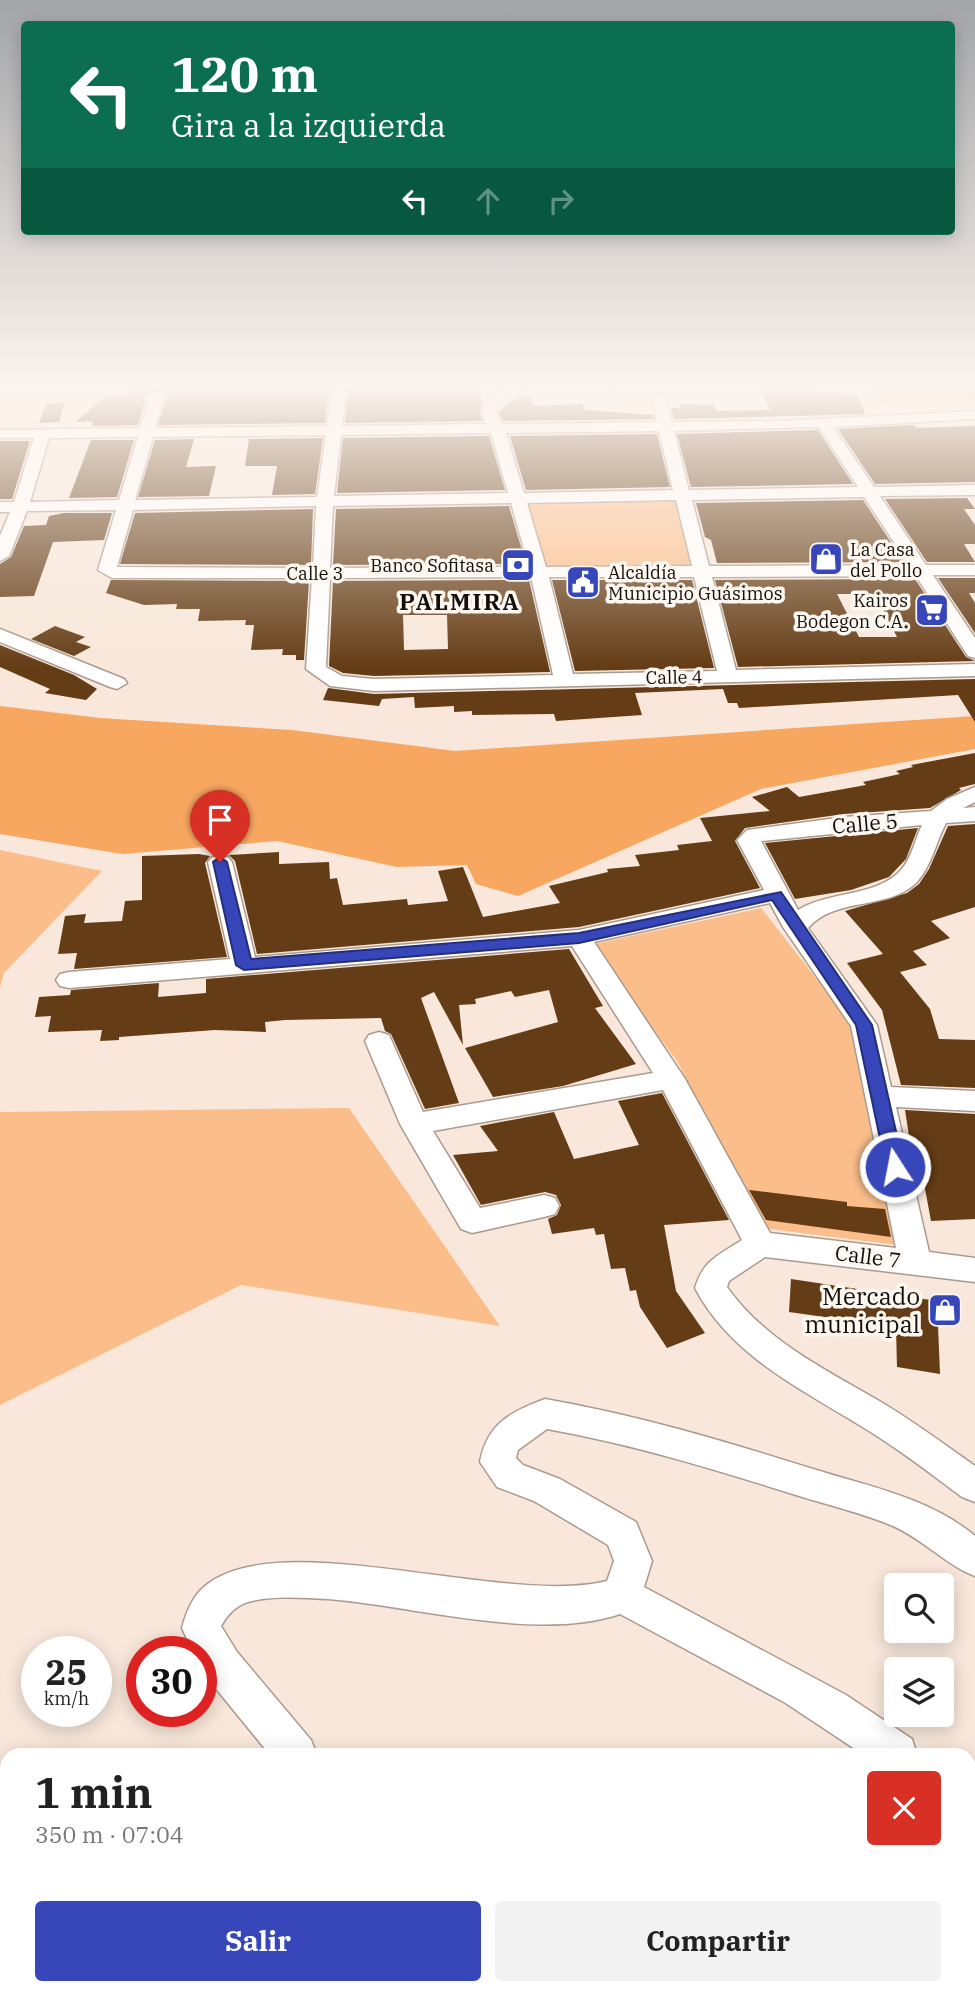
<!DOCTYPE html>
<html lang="es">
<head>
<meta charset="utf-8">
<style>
	body { margin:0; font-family:"IBM Plex Serif",serif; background:#f2f2f2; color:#222; height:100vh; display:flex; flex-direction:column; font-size:26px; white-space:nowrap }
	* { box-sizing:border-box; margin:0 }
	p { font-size:23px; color:#767676 }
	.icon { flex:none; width:38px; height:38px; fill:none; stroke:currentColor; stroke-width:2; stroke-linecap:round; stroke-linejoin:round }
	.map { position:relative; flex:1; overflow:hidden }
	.sheet { position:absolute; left:0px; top:1748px; width:976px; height:247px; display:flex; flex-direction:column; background:#fff; border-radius:21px 21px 0 0; box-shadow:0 4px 18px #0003 }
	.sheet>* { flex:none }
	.hud { position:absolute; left:21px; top:21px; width:934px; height:214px; border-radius:7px; box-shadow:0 4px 18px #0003; background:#0b6e4f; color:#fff; overflow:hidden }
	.tools { position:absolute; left:884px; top:1573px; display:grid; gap:14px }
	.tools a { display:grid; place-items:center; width:70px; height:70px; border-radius:7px; background:#fff; box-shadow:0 4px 18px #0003; font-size:35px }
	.speed { position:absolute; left:21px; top:1636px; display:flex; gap:14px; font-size:35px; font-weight:700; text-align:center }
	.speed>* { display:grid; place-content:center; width:91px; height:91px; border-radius:50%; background:#fff; box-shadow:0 4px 18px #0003; line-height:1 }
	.speed small { font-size:18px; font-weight:400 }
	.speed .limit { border:10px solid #d22; background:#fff; color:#111 }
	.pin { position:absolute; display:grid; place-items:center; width:60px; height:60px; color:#fff; margin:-72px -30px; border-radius:50% 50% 50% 0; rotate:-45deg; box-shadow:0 0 7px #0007 }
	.pin .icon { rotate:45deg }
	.me { position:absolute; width:77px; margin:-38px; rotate:349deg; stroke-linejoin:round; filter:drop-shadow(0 0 5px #0008) }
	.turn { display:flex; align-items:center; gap:24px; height:147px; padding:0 35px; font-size:32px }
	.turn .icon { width:91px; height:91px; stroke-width:2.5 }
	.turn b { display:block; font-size:49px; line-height:60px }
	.lanes { display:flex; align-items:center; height:66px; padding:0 35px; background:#0003; justify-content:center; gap:35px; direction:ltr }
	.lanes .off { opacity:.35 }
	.round { display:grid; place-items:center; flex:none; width:74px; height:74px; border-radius:7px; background:#f2f2f2 }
	.head { display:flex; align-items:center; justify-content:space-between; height:119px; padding:0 35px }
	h1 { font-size:42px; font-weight:700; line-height:52px }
	.action { display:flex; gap:14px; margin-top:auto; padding:14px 35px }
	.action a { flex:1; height:80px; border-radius:7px; background:#3747ba; color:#fff; font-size:28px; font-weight:700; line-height:80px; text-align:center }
	.action a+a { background:#f2f2f2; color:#222 }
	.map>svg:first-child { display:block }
	.green { fill:#fbbe8b }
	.forest { fill:#f7a760 }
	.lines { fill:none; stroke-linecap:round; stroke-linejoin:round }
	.stream { stroke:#a06935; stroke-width:4.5 }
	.building { fill:#643c15; fill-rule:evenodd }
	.minor-casing { stroke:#aa9a8e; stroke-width:3 }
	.minor { fill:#fff; fill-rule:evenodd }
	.route { fill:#3747ba; stroke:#242e79; stroke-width:2 }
	.labels { text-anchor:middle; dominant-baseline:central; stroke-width:7; stroke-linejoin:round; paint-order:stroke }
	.far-poi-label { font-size:18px; fill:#140f0a; stroke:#fdf7f1; text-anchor:start }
	.far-street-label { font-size:18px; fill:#140f0a; stroke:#fdf7f1 }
	.street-label { font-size:21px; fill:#140f0a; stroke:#fdf7f1 }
	.far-district-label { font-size:23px; font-weight:bold; letter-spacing:2px; fill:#140f0a; stroke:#fdf7f1 }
	.near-poi-label { font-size:24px; fill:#140f0a; stroke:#fdf7f1; text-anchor:end }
</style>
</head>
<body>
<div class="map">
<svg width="975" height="1994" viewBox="0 0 975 1994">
	<rect width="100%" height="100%" fill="#f8e7da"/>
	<!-- green -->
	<path class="green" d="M874,389h101v13l-91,1z
		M682,495l21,74 -164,3 -22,-73z
		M0,850l102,21 -98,102 -4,15z
		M761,908l94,120 42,217 -135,-17 -85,-167 -87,-116z
		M349,1108l151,218 -259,-41 -241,120v-293z"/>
	<!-- forest -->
	<path class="forest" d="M0,706l100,12 192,12 163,21 520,-35v33l-214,40 -243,107 -42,-12 -9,-19 -70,2 -120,-26 -155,13 -122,-20z"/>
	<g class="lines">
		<!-- stream -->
		<path class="stream" d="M958,389l17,8"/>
	</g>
	<!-- building -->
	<path class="building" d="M152,389h177l-4,34 -167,2 9,-28 -9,-7 -11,5 -9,30 -41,1 -5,-1 1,-4 -17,1 30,-27 24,2v-7z
		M348,389h131l4,15 -4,9 4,8 -138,2z
		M758,389l99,5 8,20 -191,5 -3,-11h9l-1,-4 35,1 3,6 54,-1z
		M519,395h10l4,11 50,-2 2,6 68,5 1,4 -151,2 -5,-9z
		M64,403l-5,19 -20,1 7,-19z
		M914,425l2,3 59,-2v56l-100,2 -37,-55z
		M818,430l35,54 -162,3 -14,-53z
		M657,434l13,53 -144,3 -16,-54z
		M489,436l16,54 -168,3 6,-55z
		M323,438l-8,56 -43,1 5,-29h-32l4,-27z
		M194,439l-8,28 30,-1 -7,30 -71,1 17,-57z
		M91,440h43l-17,57 -48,1z
		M0,441h30l-18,58h-12z
		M967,498l8,11h-11l11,16v19h-11l11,18h-48l-42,-63z
		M863,500l41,62 -187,1 -6,-23 -6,-3 -9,-34z
		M509,506l17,58 -193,1 3,-56z
		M313,509l-2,56 -191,-1 15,-51z
		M64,513h48l-8,27 -51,2 -19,54 -34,1v-33l11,-7 13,-31 22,-1 3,-9z
		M938,578h37v15h-6l6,10v30z
		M915,579l51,78 9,4 -237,6 -23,-87zM837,594h38l22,43h-38z
		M111,580l198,1 -5,79h-8v-5h-14l1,-6 -32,1 3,-25h-9l1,-5 -48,1 2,-12h-24l1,-5 -33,1 -38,-12z
		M529,580l21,92 -176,4 -31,-3 -14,-7 4,-85zM403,615h44l1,34 -44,1z
		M552,580h140l22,88 -139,3z
		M55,626l30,11 -9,5 15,5 -17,9 -43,-17z
		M0,645l74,30 23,14 -11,11 -41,-7 5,-4 -50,-22z
		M975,679v43l-17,-27 -219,13 -2,-5h-9l-5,-14 -88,4 7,22 -86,6 -2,-7 -82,1v-4l-18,1v-6l-39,2 -1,-11 -32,2 -3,7 -56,-6 5,-12 46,6z
		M975,753v31l-16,4 2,2 -31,18 -86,6 -99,14 -10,13 25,47 -181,39 -322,27 -22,-93 -6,-6 50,-3v12l50,-2 1,17 7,-1 6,27 64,-6 1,6 40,-4 -10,-30 25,-4 20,50 77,-14 -11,-17 59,-14 -1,-3 33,-3 -5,-11 44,-5 -2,-5 35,-4 -12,-23 70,-7 -18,-14 35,-10 12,10 67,-12 -3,-3 37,-8 -4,-3 17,-4 -2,-2z
		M975,824v83l-44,14 19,17 -37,13 14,14 -27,7 30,37 9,30 36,1v48l-74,-3 -19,-75 -35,-47 36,-9 -38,-43 62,-18 12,-9 10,-15 19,-43z
		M918,828l-12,31 -17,18 -38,13 -56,9 -30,-56z
		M199,854l11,2 -5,7 22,94 -153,12 3,-16 -19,1 7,-38 21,-2 -2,9 38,-2 3,-20 17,-1v-44z
		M569,949l34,57 -8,2 41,56 -73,22 -70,11 -28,-49 93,-26 -9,-32 -34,7 -4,-6 -36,8 1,5 -17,1 4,40 -29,-53 -13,6 38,105 -34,6 -34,-75 -6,-3 -4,-13 -96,2 -20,2 1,10 -51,-2 -96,7v3l-19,1 2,-11 -54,2 3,-16 -16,1 4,-20 31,-2 1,-5 88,-7 -1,14 48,-4v-14z
		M662,1093l67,127 -65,5 12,66 29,42 -38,15 -27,-41 -4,-17 -6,1 -5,-23 -14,1 -7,-35 -8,1 -2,-7 -42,6 -4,-15 9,-4 4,-10 -5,-10 -11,-3 -64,13 -28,-50 45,-4 -18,-25 74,-14 20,47 65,-14 -21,-44z
		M905,1110l70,4v105l-44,2 -11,-59h-7z
		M749,1190l98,12v4l38,3 6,28 -125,-17z
		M791,1279l146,22 3,73 -43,-7 -1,-40 -107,-15z"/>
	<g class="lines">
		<!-- minor casing -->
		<g class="minor-casing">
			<path id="minor" d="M332,389h14l-4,37 145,-2 -6,-12c10,-18 22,-24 42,-23l-23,15 -5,8 7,12 155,-2 -6,-25 7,-4 7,4 7,25 105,-1 198,-10v8l-142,8 41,60 101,-2v10l-95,1 46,69h49v10h-42l42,63v20l-7,-2 -52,-80 -204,1 24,93 239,-6v12l-601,15 -44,-5 -24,-17 6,-91h-200l-14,-8 18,-60 -89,1 -18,45 -9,5v-25l10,-24h-10v-10h14l20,-64h-34v-8l140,-2 10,-32 7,-4 7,4 -9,32 172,-2zM819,427l39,60 -169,3 -15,-59zM659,431l14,59 -149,3 -18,-60zM491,433l17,60 -174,3 7,-61zM326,435l-9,62 -182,3 18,-63zM138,437l-19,63 -89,2 19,-64zM864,497l45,68 -200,1 -17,-66zM676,500l16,66 -146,1 -19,-64zM511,503l18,64 -199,1 3,-62zM316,506l-3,62 -196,-1 16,-57zM531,577l22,98 -179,4 -32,-3 -16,-9 4,-89zM549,577h145l23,94 -144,3z
				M609,389h24l-7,4z
				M0,629l124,50 3,4 -10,6 -7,-2 -110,-45z
				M975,787v15l-12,6 12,-1v14l-29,2c-10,19 -14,42 -29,59 -29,29 -81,14 -109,46l69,97 14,62 84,4v20l-79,-4 33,145 46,6v24l-210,-25 -36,24 -2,6c38,54 99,83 154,115 33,20 63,42 94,64v36l-13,-5c-27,-20 -54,-41 -82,-59 -67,-44 -146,-76 -185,-150 8,-28 24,-33 47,-48l-79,-150 -230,41 47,77 64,-13 11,3 4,8 -4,8 -11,3 -72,16 -11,-4 -61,-105 -35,-83 4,-6 10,-3 10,3 34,77 230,-39 -81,-127 -503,42 -9,-2 -4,-6 4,-6 9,-2 161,-13 -22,-97 4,-5h16l4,5 23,95 324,-27 185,-40 -27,-50 10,-10 97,-13 87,-6 16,-12zM922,825c-7,14 -10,33 -21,45 -24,27 -73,21 -103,40l-37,-69zM770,903l13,24 68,99 45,222 -126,-15 -85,-154 -91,-137z
				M545,1399c92,16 179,42 268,70 55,17 117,29 162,67v40c-29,-11 -52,-37 -82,-50 -31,-13 -65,-21 -97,-31 -83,-26 -164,-51 -249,-66l-29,21 -2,8 7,7 37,14 76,43 16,39 -8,26 202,108 66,44 5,16h-53l-80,-53 -164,-88c-83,28 -204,-8 -292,-15 -25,-1 -54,-4 -80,3 -11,3 -21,13 -27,24l16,26 74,88 6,15h-47l-61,-75 -8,-14v-14h-8l-11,-24c4,-15 10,-31 22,-41 73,-64 301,20 403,-6l7,-20 -6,-16 -74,-44 -37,-14 -17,-25c7,-38 30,-50 65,-63z
				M290,1988h53l-2,6h-53z"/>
		</g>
		<!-- minor -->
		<use href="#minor" class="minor"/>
	</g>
	<!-- sky -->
	<linearGradient id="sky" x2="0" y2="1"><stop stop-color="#a3a5a8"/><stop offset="0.58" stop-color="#fcf4ee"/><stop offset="1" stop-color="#fcf4ee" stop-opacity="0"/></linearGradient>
	<rect width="975" height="668" fill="url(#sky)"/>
	<!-- route -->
	<path class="route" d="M220,857l7,5 24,97 328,-26 202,-41 91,133 32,142 -9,7 -9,-7 -30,-142 -84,-125 -193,43 -335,27 -8,-5 -23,-103z"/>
	<!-- icons -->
	<defs>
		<g id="shop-square" transform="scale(1.75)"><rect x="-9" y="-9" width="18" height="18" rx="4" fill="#3747ba" stroke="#fdf7f1"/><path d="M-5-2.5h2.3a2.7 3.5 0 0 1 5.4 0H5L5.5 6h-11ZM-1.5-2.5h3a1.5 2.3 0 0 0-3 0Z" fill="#fff"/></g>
		<g id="bank-square" transform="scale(1.75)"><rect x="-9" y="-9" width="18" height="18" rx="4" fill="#3747ba" stroke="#fdf7f1"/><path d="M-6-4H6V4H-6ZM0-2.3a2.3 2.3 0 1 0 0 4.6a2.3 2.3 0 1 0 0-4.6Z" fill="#fff"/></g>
		<g id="civic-square" transform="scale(1.75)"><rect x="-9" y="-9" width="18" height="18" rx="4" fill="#3747ba" stroke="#fdf7f1"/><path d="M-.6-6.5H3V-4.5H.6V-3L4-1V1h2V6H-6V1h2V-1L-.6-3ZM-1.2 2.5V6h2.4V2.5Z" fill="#fff"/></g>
		<g id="supermarket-square" transform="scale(1.75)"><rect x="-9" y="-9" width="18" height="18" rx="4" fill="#3747ba" stroke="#fdf7f1"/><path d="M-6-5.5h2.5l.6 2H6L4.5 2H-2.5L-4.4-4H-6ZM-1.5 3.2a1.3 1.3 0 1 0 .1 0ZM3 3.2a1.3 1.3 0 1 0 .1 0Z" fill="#fff"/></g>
	</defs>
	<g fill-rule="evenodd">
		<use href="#shop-square" x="826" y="559"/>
		<use href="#bank-square" x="518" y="565"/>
		<use href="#civic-square" x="583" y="582"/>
		<use href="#supermarket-square" x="932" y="610"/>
		<use href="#shop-square" x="945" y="1310"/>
	</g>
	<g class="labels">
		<!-- far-poi labels -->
		<g class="far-poi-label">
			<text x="850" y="549">La Casa<tspan x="850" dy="21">del Pollo</tspan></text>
			<text x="494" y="565" text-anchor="end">Banco Sofitasa</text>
			<text x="608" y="572">Alcaldía<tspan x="608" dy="21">Municipio Guásimos</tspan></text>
			<text x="908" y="600" text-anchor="end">Kairos<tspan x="908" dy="21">Bodegon C.A.</tspan></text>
		</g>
		<!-- far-street labels -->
		<g class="far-street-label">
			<text x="315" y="573">Calle 3</text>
			<text transform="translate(674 677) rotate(-1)">Calle 4</text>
		</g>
		<!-- street labels -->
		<g class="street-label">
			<text transform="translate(865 823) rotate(-5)">Calle 5</text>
			<text transform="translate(868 1256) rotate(7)">Calle 7</text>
		</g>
		<!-- far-district labels -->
		<g class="far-district-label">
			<text x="460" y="601">PALMIRA</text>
		</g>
		<!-- near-poi labels -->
		<g class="near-poi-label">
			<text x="920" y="1296">Mercado<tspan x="920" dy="28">municipal</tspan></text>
		</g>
	</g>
</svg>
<div class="tools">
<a><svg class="icon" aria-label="search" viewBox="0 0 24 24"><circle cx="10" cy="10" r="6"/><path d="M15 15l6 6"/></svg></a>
<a><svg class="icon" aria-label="layers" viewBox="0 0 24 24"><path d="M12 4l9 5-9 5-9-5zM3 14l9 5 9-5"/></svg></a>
</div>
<div class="speed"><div>25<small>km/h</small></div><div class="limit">30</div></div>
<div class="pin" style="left:220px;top:862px;background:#d93025"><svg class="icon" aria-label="arrive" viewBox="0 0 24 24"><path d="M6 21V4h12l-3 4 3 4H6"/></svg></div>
<svg class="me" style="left:895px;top:1167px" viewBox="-20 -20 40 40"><circle r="17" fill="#3747ba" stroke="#fff" stroke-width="3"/><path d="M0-11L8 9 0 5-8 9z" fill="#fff"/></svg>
<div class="hud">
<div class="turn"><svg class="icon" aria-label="left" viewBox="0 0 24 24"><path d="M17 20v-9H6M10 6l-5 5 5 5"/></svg><div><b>120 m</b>Gira a la izquierda</div></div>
<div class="lanes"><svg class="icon" aria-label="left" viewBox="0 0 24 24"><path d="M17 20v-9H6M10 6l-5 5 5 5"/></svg><svg class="icon off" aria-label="ahead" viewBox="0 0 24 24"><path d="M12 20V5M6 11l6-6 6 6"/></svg><svg class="icon off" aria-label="right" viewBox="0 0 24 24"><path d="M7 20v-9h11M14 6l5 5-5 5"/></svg></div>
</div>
<section class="sheet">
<div class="head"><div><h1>1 min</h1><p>350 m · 07:04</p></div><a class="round" style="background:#d93025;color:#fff"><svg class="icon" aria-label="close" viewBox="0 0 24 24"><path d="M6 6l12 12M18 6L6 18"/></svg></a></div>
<div class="action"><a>Salir</a><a>Compartir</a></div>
</section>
</div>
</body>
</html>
